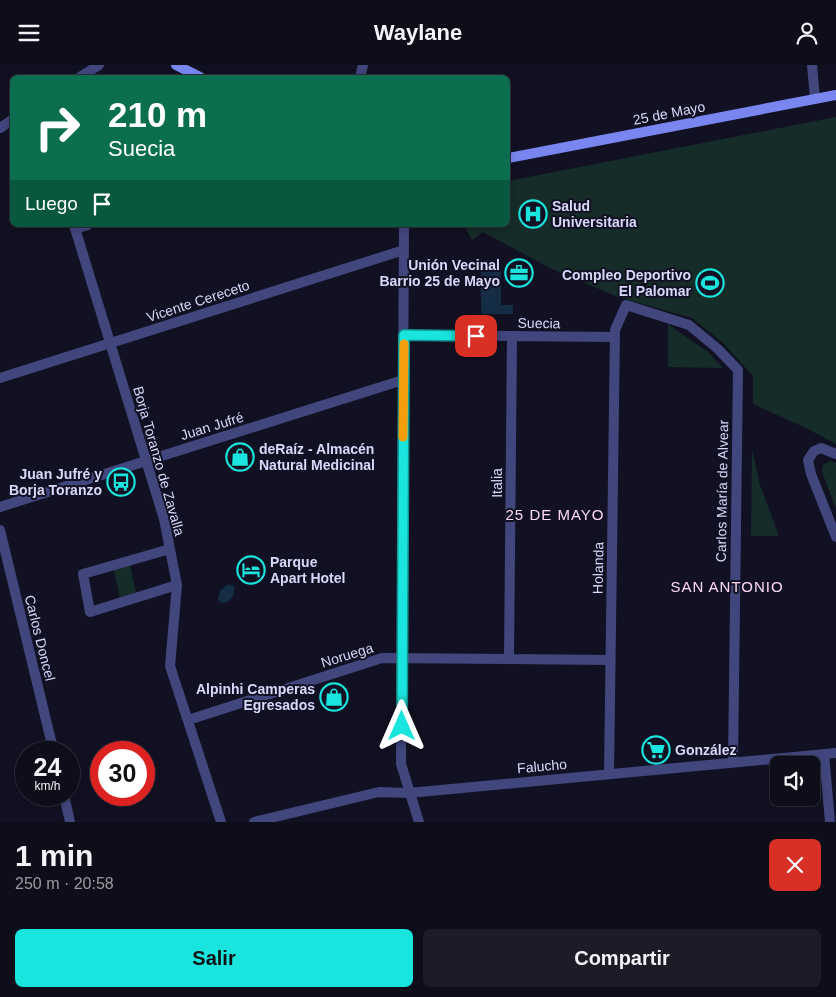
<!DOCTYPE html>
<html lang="es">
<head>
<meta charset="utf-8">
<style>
	body { margin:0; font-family:Arial,sans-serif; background:#1c1b27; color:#f1f3f6; height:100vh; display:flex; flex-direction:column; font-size:19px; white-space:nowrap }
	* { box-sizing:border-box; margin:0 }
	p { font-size:16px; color:#9b9ca2 }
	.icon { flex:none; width:28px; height:28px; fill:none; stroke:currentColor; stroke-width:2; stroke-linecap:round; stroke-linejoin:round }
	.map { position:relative; height:757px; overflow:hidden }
	.sheet { display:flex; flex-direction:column; background:#0e0d1a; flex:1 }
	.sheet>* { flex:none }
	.banner { position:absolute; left:10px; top:10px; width:500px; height:152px; border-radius:8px; box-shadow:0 2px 8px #0003,0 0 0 1px #2e2d39; background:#0b6e4f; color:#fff; overflow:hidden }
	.tools { position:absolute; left:770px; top:691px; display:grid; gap:10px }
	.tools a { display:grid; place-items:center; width:50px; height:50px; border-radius:8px; background:#0e0d1a; box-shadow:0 2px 8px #0003,0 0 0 1px #2e2d39; font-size:25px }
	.speed { position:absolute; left:15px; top:676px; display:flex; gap:10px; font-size:25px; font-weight:700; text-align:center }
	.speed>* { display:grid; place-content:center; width:65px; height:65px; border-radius:50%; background:#0e0d1a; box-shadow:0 2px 8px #0003,0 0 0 1px #2e2d39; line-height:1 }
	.speed small { font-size:12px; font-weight:400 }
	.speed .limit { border:8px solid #d22; background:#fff; color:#111 }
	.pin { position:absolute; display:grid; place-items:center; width:42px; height:42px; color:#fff; margin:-21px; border-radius:10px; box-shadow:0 2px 8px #0006 }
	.me { position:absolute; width:55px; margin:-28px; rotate:0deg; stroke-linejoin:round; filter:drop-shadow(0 0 4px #0008) }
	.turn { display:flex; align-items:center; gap:18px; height:105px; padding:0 15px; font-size:22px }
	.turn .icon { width:65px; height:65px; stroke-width:2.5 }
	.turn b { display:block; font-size:35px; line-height:42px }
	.then { display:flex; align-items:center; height:48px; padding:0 15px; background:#0003; gap:10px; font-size:19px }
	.round { display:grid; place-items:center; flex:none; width:52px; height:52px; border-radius:8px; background:#1c1b27 }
	.overview { display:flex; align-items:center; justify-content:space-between; height:85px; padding:0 15px }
	h1 { font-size:30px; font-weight:700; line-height:38px }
	.cta { display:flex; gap:10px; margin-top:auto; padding:10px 15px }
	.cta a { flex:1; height:58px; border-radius:8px; background:#19e5de; color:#111; font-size:20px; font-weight:700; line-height:58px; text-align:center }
	.cta a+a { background:#1c1b27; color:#f1f3f6 }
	header { display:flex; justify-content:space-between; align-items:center; height:65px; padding:0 15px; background:#0e0d1a; font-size:22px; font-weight:700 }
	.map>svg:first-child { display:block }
	.green { fill:#152c28 }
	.water { fill:#142d45 }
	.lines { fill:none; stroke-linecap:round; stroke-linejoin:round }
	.street { stroke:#41477d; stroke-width:10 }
	.secondary { stroke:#7986f0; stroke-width:10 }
	.route-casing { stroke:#109590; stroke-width:12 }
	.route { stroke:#19e5de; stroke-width:9 }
	.slow { stroke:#f59e0b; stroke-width:9 }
	.labels { text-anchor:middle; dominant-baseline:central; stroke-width:4; stroke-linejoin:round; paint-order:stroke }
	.street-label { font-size:14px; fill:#d8d8fb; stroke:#121123 }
	.poi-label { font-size:14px; font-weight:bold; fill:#d8d8fb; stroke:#121123; text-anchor:start }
	.neighbourhood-label { font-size:15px; letter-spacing:1px; fill:#fbd9f3; stroke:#121123 }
</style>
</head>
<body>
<header><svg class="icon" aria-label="menu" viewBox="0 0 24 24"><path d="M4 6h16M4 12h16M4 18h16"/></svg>Waylane<svg class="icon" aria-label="person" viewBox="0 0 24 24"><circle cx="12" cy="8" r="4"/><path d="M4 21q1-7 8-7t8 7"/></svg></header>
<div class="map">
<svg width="836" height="757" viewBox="0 0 836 757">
	<rect width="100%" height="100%" fill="#121123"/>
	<!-- green -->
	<path class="green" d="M836,52v327l-30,-16 -53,-24v-28l-30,-33 -31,-25 -74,-21 -68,-29 -67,-36 -11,8 -8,-15h44v-44z
		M668,259l40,28 15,16 -55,-1z
		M752,384l8,36 19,51h-28z
		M830,396l6,2v46l-14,-37 1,-7z
		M130,500l6,28 -16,5 -6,-28z"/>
	<!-- water -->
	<path class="water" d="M481,206h20v34h12v9h-32z
		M228,519l6,2c2,8 -4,18 -13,17l-3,-3 2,-9z"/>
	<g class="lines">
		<!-- street -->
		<path class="street" d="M812,0l3,34
			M80,12l19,-12
			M360,12l3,-12
			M0,63l12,-8
			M74,160l90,294 13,66 -7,81 51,156
			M404,160l-3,539 18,58
			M75,164l13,-4
			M404,270l211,2
			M0,313l404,-128
			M836,389l-15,-6 -7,3 -6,9 3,14 25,63
			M0,442l403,-127
			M0,465l54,223
			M170,484l-87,25 7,38 87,-27
			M509,594l3,-323
			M188,655l194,-62 228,2
			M824,689l6,68
			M609,709l6,-444 11,-25 63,20 29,24 20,21 -5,392
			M64,730l6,27
			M254,757l125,-30 30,1 427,-40"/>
		<!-- secondary -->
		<path class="secondary" d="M176,0l24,12
			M508,93l328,-63"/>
	</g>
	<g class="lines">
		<!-- route casing -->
		<g class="route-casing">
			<path id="route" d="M402,661l2,-391 72,1"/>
		</g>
		<!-- route -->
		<use href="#route" class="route"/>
		<!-- slow -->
		<path class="slow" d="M403,372l1,-93"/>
	</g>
	<!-- icons -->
	<defs>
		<g id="hospital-ring" transform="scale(1.4375)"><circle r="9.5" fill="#121123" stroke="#19e5de" stroke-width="1.5"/><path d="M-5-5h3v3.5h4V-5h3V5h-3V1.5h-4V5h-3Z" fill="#19e5de"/></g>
		<g id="office-ring" transform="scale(1.4375)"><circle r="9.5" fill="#121123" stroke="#19e5de" stroke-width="1.5"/><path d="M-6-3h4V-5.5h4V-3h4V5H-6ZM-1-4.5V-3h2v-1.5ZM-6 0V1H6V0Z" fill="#19e5de"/></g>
		<g id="stadium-ring" transform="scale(1.4375)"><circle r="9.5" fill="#121123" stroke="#19e5de" stroke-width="1.5"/><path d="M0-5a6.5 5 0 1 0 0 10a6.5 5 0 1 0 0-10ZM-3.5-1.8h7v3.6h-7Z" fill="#19e5de"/></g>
		<g id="shop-ring" transform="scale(1.4375)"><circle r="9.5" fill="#121123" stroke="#19e5de" stroke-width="1.5"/><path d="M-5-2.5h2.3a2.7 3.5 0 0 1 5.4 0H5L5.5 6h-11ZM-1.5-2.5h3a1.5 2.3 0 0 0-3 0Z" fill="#19e5de"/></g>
		<g id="bus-ring" transform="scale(1.4375)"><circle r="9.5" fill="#121123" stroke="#19e5de" stroke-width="1.5"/><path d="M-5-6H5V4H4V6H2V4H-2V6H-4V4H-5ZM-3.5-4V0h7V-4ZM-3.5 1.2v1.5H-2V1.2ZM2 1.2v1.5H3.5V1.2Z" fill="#19e5de"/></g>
		<g id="hotel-ring" transform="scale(1.4375)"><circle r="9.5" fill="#121123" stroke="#19e5de" stroke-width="1.5"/><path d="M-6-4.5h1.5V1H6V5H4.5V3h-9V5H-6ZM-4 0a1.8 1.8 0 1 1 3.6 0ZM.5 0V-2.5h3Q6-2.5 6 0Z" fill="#19e5de"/></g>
		<g id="supermarket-ring" transform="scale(1.4375)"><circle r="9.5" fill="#121123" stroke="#19e5de" stroke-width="1.5"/><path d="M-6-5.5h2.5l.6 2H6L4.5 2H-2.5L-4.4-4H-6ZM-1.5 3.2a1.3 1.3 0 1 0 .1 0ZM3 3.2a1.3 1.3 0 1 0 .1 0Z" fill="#19e5de"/></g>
	</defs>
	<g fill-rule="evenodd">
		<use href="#hospital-ring" x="533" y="149"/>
		<use href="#office-ring" x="519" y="208"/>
		<use href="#stadium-ring" x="710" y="218"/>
		<use href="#shop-ring" x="240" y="392"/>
		<use href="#bus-ring" x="121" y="417"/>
		<use href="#hotel-ring" x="251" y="505"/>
		<use href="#shop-ring" x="334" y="632"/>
		<use href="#supermarket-ring" x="656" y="685"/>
	</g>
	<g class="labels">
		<!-- street labels -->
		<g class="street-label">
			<text transform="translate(669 48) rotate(-11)">25 de Mayo</text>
			<text transform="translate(198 236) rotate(-18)">Vicente Cereceto</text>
			<text transform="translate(539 258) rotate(1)">Suecia</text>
			<text transform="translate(212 361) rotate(-17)">Juan Jufré</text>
			<text transform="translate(159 396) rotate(74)">Borja Toranzo de Zavalla</text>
			<text transform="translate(497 418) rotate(-90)">Italia</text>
			<text transform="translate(722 426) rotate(-89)">Carlos María de Alvear</text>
			<text transform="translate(598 503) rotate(-89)">Holanda</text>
			<text transform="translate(40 573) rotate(76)">Carlos Doncel</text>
			<text transform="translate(347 590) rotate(-17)">Noruega</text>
			<text transform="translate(542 701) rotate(-5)">Falucho</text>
		</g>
		<!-- poi labels -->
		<g class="poi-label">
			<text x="552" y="141">Salud<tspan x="552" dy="16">Universitaria</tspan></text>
			<text x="500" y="200" text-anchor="end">Unión Vecinal<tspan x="500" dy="16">Barrio 25 de Mayo</tspan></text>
			<text x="691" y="210" text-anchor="end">Compleo Deportivo<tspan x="691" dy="16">El Palomar</tspan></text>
			<text x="259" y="384">deRaíz - Almacén<tspan x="259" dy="16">Natural Medicinal</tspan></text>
			<text x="102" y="409" text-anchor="end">Juan Jufré y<tspan x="102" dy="16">Borja Toranzo</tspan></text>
			<text x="270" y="497">Parque<tspan x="270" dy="16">Apart Hotel</tspan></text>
			<text x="315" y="624" text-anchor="end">Alpinhi Camperas<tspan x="315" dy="16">Egresados</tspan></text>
			<text x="675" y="685">González</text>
		</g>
		<!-- neighbourhood labels -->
		<g class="neighbourhood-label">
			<text x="555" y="449">25 DE MAYO</text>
			<text x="727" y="521">SAN ANTONIO</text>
		</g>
	</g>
</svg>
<div class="tools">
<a><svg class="icon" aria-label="sound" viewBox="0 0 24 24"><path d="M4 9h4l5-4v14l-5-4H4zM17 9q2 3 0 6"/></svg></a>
</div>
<div class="speed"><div>24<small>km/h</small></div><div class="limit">30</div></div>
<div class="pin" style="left:476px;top:271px;background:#d93025"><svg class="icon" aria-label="arrive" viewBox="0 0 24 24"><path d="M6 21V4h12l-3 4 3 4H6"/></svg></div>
<svg class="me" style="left:402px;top:661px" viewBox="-20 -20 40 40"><path d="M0-17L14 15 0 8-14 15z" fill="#19e5de" stroke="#fff" stroke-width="4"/></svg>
<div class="banner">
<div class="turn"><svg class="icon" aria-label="right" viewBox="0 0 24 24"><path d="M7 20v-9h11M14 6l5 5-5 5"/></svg><div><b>210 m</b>Suecia</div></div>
<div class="then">Luego<svg class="icon" aria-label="arrive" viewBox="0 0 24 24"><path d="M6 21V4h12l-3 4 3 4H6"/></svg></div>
</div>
</div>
<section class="sheet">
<div class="overview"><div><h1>1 min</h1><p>250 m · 20:58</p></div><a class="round" style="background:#d93025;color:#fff"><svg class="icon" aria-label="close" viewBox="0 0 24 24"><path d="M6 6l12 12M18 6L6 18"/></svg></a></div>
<div class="cta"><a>Salir</a><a>Compartir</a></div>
</section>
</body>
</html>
